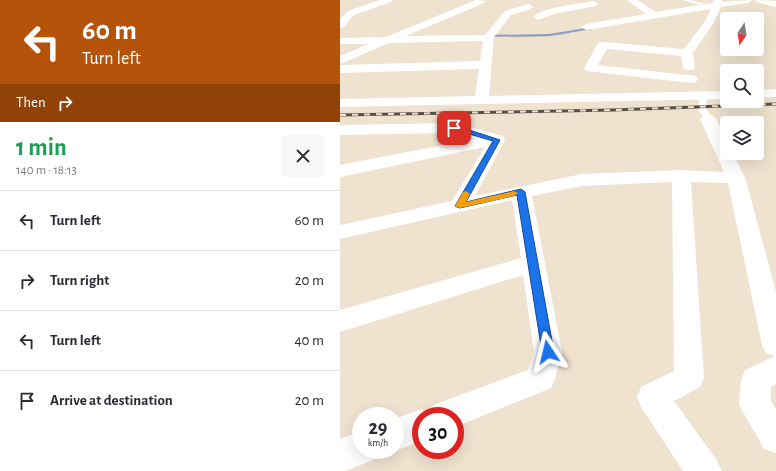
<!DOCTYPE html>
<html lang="en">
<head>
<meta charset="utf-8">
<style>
	body { margin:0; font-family:"Alegreya Sans",sans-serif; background:#f7f7f7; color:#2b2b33; height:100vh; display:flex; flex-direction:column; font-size:15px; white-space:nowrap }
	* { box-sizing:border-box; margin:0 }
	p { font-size:13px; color:#7c7c81 }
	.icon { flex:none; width:22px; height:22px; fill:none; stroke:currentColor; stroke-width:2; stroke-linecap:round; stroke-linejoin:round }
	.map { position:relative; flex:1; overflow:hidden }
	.side { display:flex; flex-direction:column; background:#fff; width:340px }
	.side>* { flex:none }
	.top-card { background:#b45309; color:#fff; overflow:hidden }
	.needle { width:26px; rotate:192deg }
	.fabs { position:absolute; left:380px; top:12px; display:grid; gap:8px }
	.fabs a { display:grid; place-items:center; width:44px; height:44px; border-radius:4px; background:#fff; box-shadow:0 4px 16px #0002; font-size:20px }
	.speed { position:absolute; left:12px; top:407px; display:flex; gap:8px; font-size:20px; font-weight:700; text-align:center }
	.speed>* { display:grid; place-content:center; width:52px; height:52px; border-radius:50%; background:#fff; box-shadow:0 4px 16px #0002; line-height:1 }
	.speed small { font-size:10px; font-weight:400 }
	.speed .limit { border:6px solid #d22; background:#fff; color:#111 }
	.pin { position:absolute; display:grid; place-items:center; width:34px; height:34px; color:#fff; margin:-17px; border-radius:8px; box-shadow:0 2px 6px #0006 }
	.me { position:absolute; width:44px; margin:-22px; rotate:350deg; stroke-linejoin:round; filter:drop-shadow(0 0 3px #0008) }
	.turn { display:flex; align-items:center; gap:14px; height:84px; padding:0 16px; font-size:18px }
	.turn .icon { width:52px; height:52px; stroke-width:2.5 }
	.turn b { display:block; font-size:28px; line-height:34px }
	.then { display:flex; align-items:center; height:38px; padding:0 16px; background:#0003; gap:8px; font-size:15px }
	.round { display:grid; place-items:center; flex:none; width:42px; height:42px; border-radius:4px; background:#f7f7f7 }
	.head { display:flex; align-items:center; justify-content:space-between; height:68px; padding:0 16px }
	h1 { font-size:24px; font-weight:600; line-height:30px; color:#1e9e55 }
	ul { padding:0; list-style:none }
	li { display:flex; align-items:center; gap:12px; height:60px; padding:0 16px; border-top:1px solid #e1e1e2 }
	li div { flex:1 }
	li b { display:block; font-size:15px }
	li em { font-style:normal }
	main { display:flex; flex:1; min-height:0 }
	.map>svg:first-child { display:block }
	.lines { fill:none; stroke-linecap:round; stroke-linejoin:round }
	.stream { fill:#8ba0c0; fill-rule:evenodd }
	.path { stroke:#8d8477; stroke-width:1; stroke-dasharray:0.5 1.5; stroke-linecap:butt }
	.service { fill:#fff; fill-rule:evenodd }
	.minor { fill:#fff; fill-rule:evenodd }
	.rail-casing { stroke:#565046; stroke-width:3 }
	.rail { stroke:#efe2cf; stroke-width:2; stroke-dasharray:6; stroke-linecap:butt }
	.route { fill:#1a73e8; stroke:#114b97 }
	.slow { fill:#f59e0b }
</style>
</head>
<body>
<main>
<section class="side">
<div class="top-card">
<div class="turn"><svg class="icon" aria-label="left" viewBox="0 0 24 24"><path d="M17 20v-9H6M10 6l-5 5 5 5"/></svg><div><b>60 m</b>Turn left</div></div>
<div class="then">Then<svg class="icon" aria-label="right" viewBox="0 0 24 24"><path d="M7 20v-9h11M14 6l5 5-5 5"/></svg></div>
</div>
<div class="head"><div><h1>1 min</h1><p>140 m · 18:13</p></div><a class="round"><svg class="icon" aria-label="close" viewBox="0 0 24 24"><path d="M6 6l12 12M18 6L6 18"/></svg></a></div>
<ul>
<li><svg class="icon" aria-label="left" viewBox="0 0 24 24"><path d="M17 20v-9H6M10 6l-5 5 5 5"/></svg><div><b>Turn left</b></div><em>60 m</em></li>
<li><svg class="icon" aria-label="right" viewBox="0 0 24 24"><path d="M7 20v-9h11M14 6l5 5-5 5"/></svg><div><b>Turn right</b></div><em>20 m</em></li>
<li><svg class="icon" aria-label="left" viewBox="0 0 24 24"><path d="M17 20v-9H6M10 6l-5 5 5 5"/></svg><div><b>Turn left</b></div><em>40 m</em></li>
<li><svg class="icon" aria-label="arrive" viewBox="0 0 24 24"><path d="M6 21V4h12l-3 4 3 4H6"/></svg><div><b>Arrive at destination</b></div><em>20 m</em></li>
</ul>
</section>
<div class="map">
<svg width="436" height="471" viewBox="0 0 436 471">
	<rect width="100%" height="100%" fill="#efe2cf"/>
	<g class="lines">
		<!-- stream -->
		<path class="stream" d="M252,27l1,2 -44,7 -64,1 -2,-1 2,-1 64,-1z"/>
		<!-- path -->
		<path class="path" d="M171,37l39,-1 20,-3"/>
		<!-- service -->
		<path class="service" d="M342,0h8l23,6 -3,2z
			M360,94h6l1,2 -1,12 6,11 -1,2h-6l-7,-13z"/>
		<!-- minor -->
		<path class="minor" d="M39,0h13l-1,2 -37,13 -10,12 -4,1v-9l8,-8z
			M136,0l9,1 -1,2 -78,33 79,-1 20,-24 23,-7 3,1 2,2 -2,2 -20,6 -17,22 -5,59 238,-5v8l-387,8v-8l135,-3 4,-27 -139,4v-8l140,-4 3,-20 -94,2 -49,21v-8l29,-12h-29v-6l46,-1z
			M287,0h10l19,12 57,-9 1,-3h8v2l30,-2 -4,3 -27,4 -8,17 -20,29 2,14 -2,3h-8l-2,-3 -2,-11 -74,-7 -9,16 98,11 2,3 -2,3 -5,1 -105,-12 -2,-3 13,-23 2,-2 4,-1 81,7 20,-26 7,-14 -125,21 -5,-3 5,-3 60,-10z
			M415,0l21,1v6l-20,-5z
			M253,1l5,3 -2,2 -42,8 -16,6 -5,-3c9,-10 46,-13 60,-16z
			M436,89v8l-19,1v-8z
			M368,114l5,2 3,3 11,22v12h6l13,27 30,112v92l-5,3v14l5,8v44l-12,-4 -25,-44 2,-25 4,-10 30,-14 -9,-3 -4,-8 -34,-162 -37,-1 13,196 -4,9 -26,14 42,58 6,12h-39l-42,-64 -4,-10 4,-10 33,-16 -2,-189 -90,4 -50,10 30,156 -7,27 -4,9 -96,39v-11h-34v25l-26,10 -3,-1h3v-31l26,-10 8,4 4,-8 95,-35 6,-18 -11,-77 -183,57v-22l181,-52 -9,-58 -172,39v-14l112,-24 33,-54 -145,30v-12l135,-26 -22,-6 -113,2v-10l114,-2 49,13 2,4 -30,56 107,-22 99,-4 43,2 -24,-53 3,-3z
			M21,431v19h16l-4,10 -28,11h-5v-32z"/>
		<!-- rail casing -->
		<g class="rail-casing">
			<path id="rail" d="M0,115l273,-5 163,-6"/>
		</g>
		<!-- rail -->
		<use href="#rail" class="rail"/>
	</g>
	<!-- route -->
	<path class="route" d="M112,126h5l43,14 -34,62 55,-13 4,3 29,160 -2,4 -4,1 -4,-1 -2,-4 -25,-157 -57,13 -3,-1 -2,-1 38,-65 -41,-12z"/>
	<!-- slow -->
	<path class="slow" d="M126,191l4,3 -4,8 48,-11 4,2 -4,3 -54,12 -3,-1 -2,-1 8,-14z"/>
</svg>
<div class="fabs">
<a><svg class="needle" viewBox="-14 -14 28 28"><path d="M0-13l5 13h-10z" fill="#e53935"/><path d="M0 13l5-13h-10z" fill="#7c7c81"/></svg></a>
<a><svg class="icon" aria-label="search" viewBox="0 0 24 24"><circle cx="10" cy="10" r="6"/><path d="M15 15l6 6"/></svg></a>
<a><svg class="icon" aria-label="layers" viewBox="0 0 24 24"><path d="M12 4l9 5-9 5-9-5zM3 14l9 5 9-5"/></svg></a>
</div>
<div class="speed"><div>29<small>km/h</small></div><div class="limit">30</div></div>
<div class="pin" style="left:114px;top:128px;background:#d93025"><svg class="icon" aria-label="arrive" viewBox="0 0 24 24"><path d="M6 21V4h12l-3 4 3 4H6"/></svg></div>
<svg class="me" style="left:208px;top:352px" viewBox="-20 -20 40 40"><path d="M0-17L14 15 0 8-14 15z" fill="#1a73e8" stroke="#fff" stroke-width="4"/></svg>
</div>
</main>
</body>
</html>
